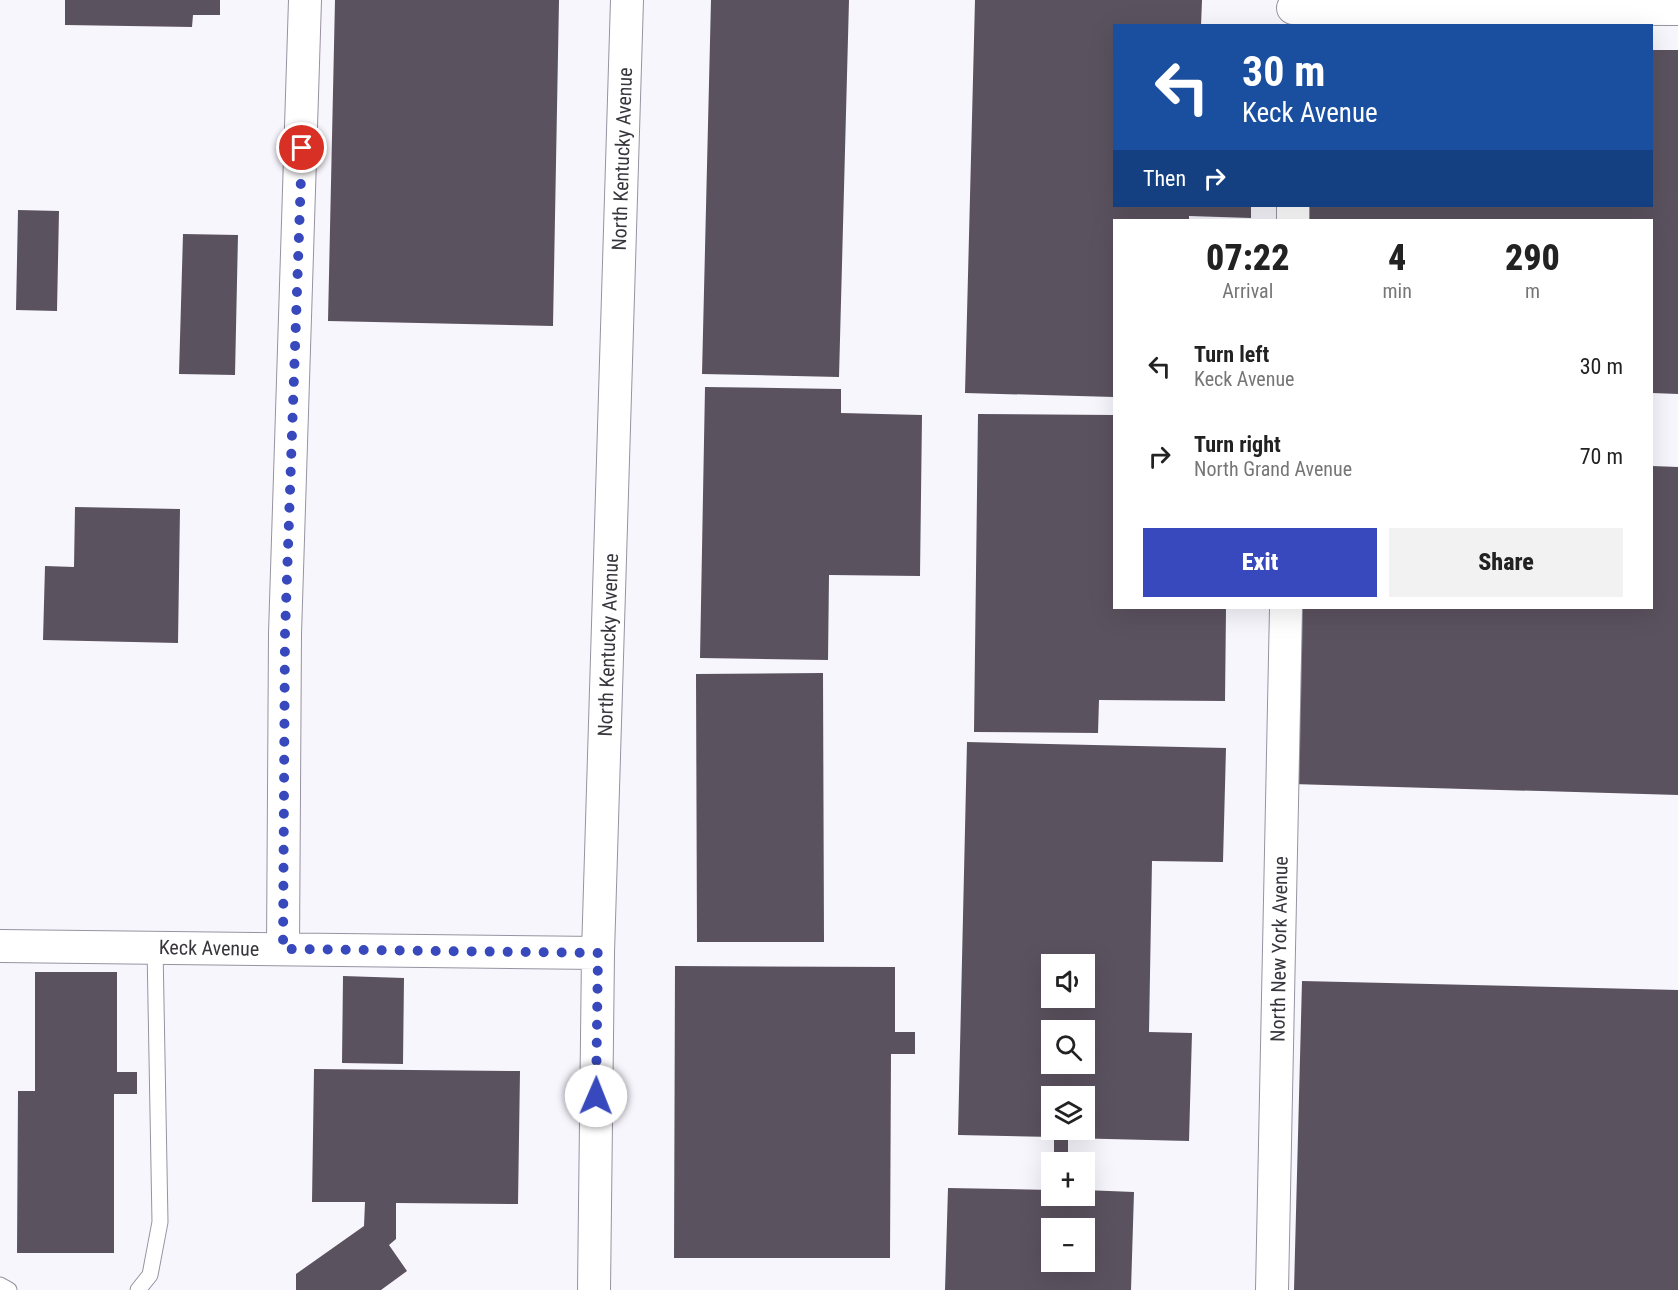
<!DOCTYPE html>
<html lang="en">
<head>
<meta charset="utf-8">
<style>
	body { margin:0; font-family:"Roboto Condensed",sans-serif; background:#f2f2f2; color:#222; height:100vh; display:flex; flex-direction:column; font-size:22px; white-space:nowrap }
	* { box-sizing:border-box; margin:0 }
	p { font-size:20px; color:#767676 }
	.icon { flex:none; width:33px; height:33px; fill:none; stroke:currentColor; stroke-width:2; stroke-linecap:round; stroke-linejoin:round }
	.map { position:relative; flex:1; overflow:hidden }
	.sheet { position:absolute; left:1113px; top:219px; width:540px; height:390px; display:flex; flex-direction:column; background:#fff; border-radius:0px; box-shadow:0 6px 24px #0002 }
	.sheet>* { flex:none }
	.guide { position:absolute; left:1113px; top:24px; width:540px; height:183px; border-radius:0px; box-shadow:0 6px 24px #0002; background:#1a4fa0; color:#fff; overflow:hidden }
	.controls { position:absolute; left:1041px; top:954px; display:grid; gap:12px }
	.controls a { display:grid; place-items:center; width:54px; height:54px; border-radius:0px; background:#fff; box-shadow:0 6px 24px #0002; font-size:30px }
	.pin { position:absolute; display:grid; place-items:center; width:51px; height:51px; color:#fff; margin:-26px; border:3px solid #fff; border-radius:50%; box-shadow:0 2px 6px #0007 }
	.me { position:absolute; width:66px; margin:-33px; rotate:1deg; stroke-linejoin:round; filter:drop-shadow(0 0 4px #0008) }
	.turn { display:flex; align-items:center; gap:21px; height:126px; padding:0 30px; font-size:27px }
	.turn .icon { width:78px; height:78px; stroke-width:2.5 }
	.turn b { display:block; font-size:42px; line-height:51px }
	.then { display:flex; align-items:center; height:57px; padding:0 30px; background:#0003; gap:12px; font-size:22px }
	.eta { display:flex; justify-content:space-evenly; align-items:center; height:102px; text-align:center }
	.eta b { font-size:36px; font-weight:800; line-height:42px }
	.cta { display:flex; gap:12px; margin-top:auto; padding:12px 30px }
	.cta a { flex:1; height:69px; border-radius:0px; background:#3749bc; color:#fff; font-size:24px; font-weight:800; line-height:69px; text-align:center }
	.cta a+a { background:#f2f2f2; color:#222 }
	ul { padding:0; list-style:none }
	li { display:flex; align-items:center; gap:18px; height:90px; padding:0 30px }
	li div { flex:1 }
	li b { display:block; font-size:22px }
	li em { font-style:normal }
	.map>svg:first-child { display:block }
	.building { fill:#5b525f; fill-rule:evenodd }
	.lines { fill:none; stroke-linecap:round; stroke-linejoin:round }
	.lane-casing { stroke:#9792a1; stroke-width:17 }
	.street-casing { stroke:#9792a1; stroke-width:34 }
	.lane { stroke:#fff; stroke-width:15 }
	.street { stroke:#fff; stroke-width:32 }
	.route { stroke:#3749bc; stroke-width:10; stroke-dasharray:0 18 }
	.labels { text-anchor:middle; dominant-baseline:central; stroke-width:6; stroke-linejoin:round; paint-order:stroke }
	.street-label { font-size:20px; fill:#38363c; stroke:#fff }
</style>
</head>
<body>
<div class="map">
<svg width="1678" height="1290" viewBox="0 0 1678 1290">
	<rect width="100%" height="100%" fill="#f8f6fd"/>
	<!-- building -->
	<path class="building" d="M65,0h155v15h-27l-1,12 -127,-2z
		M335,0h224l-6,326 -225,-5z
		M711,0h138l-10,377 -137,-3z
		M975,0h227l-1,26h-87v180h137v12l-62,-2v4h-75v177l-149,-4z
		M1652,50h26v344l-26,-1v-173h-348v-14h348z
		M18,210l41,1 -2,100 -41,-1z
		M183,234l55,1 -3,140 -56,-1z
		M705,387l136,2v24l81,2 -2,161 -91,-1 -1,85 -128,-2z
		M978,414l136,1v193h112l-1,93 -126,-1 -1,33 -124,-1z
		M1652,466l26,1v328l-386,-11 4,-176h356z
		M75,507l105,2 -2,134 -135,-3 2,-74 29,1z
		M823,673l1,269h-127l-1,-268z
		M967,742l259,6 -3,114 -71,-1 -3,171 43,1 -3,108 -121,-3v24h-14v-25l-96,-2zM1052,964h32v34h-32zM1052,1030h32v34h-32zM1052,1096h32v34h-32z
		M675,966l220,1v65h20v22h-24l-1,204h-216z
		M35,972h82v100h20v22h-23v159h-97l1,-162h17z
		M343,976l61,2 -1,86 -61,-1z
		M1302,981l376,9v300h-384z
		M314,1069l206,2 -2,133 -122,-1v36l-7,6 18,26 -26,19h-85v-16l68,-48 1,-24h-53z
		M948,1188l104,2v6h32v-6l50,2 -3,98h-186zM1052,1228h32v34h-32z"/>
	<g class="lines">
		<!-- lane casing -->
		<g class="lane-casing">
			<path id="lane" d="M0,1285l9,5
				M138,1290l12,-15 10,-53 -5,-275"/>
		</g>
		<!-- street casing -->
		<g class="street-casing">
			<path id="street" d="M1293,8l385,1
				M1293,220v-14
				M0,946l598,7
				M283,949l2,-315 20,-634
				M594,1290l4,-337 29,-953
				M1272,1290l14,-682"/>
		</g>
		<!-- lane -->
		<use href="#lane" class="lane"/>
		<!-- street -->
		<use href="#street" class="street"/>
	</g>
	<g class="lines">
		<!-- route -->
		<path class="route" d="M302,148l-17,486 -2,315 315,4 -2,143"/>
	</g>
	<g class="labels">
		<!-- street labels -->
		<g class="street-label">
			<text transform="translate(622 159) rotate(-88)">North Kentucky Avenue</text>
			<text transform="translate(608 645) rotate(-88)">North Kentucky Avenue</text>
			<text transform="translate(209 948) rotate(1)">Keck Avenue</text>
			<text transform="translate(1279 949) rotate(-89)">North New York Avenue</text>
		</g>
	</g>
</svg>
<div class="controls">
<a><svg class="icon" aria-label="sound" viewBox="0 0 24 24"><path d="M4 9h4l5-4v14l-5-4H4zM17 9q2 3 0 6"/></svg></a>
<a><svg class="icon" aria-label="search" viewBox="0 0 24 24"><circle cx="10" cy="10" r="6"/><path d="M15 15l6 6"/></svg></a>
<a><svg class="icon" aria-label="layers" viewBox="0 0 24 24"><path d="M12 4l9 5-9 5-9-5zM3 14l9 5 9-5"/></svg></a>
<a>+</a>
<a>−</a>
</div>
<div class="pin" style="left:302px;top:148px;background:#d93025"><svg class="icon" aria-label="arrive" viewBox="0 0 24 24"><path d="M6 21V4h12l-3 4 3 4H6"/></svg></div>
<svg class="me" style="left:596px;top:1096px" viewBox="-20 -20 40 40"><circle r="19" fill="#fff"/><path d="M0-13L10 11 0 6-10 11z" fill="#3749bc"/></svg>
<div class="guide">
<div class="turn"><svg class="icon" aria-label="left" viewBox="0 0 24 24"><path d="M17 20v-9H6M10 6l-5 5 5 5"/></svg><div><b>30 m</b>Keck Avenue</div></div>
<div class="then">Then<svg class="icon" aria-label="right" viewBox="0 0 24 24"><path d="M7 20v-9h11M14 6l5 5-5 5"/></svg></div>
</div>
<section class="sheet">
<div class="eta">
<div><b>07:22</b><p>Arrival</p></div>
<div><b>4</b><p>min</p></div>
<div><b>290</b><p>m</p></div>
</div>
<ul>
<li><svg class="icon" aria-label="left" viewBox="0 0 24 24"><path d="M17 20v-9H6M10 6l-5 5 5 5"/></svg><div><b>Turn left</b><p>Keck Avenue</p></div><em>30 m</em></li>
<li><svg class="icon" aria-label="right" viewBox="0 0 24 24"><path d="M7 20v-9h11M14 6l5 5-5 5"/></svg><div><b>Turn right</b><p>North Grand Avenue</p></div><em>70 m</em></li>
</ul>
<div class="cta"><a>Exit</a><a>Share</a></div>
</section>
</div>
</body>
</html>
